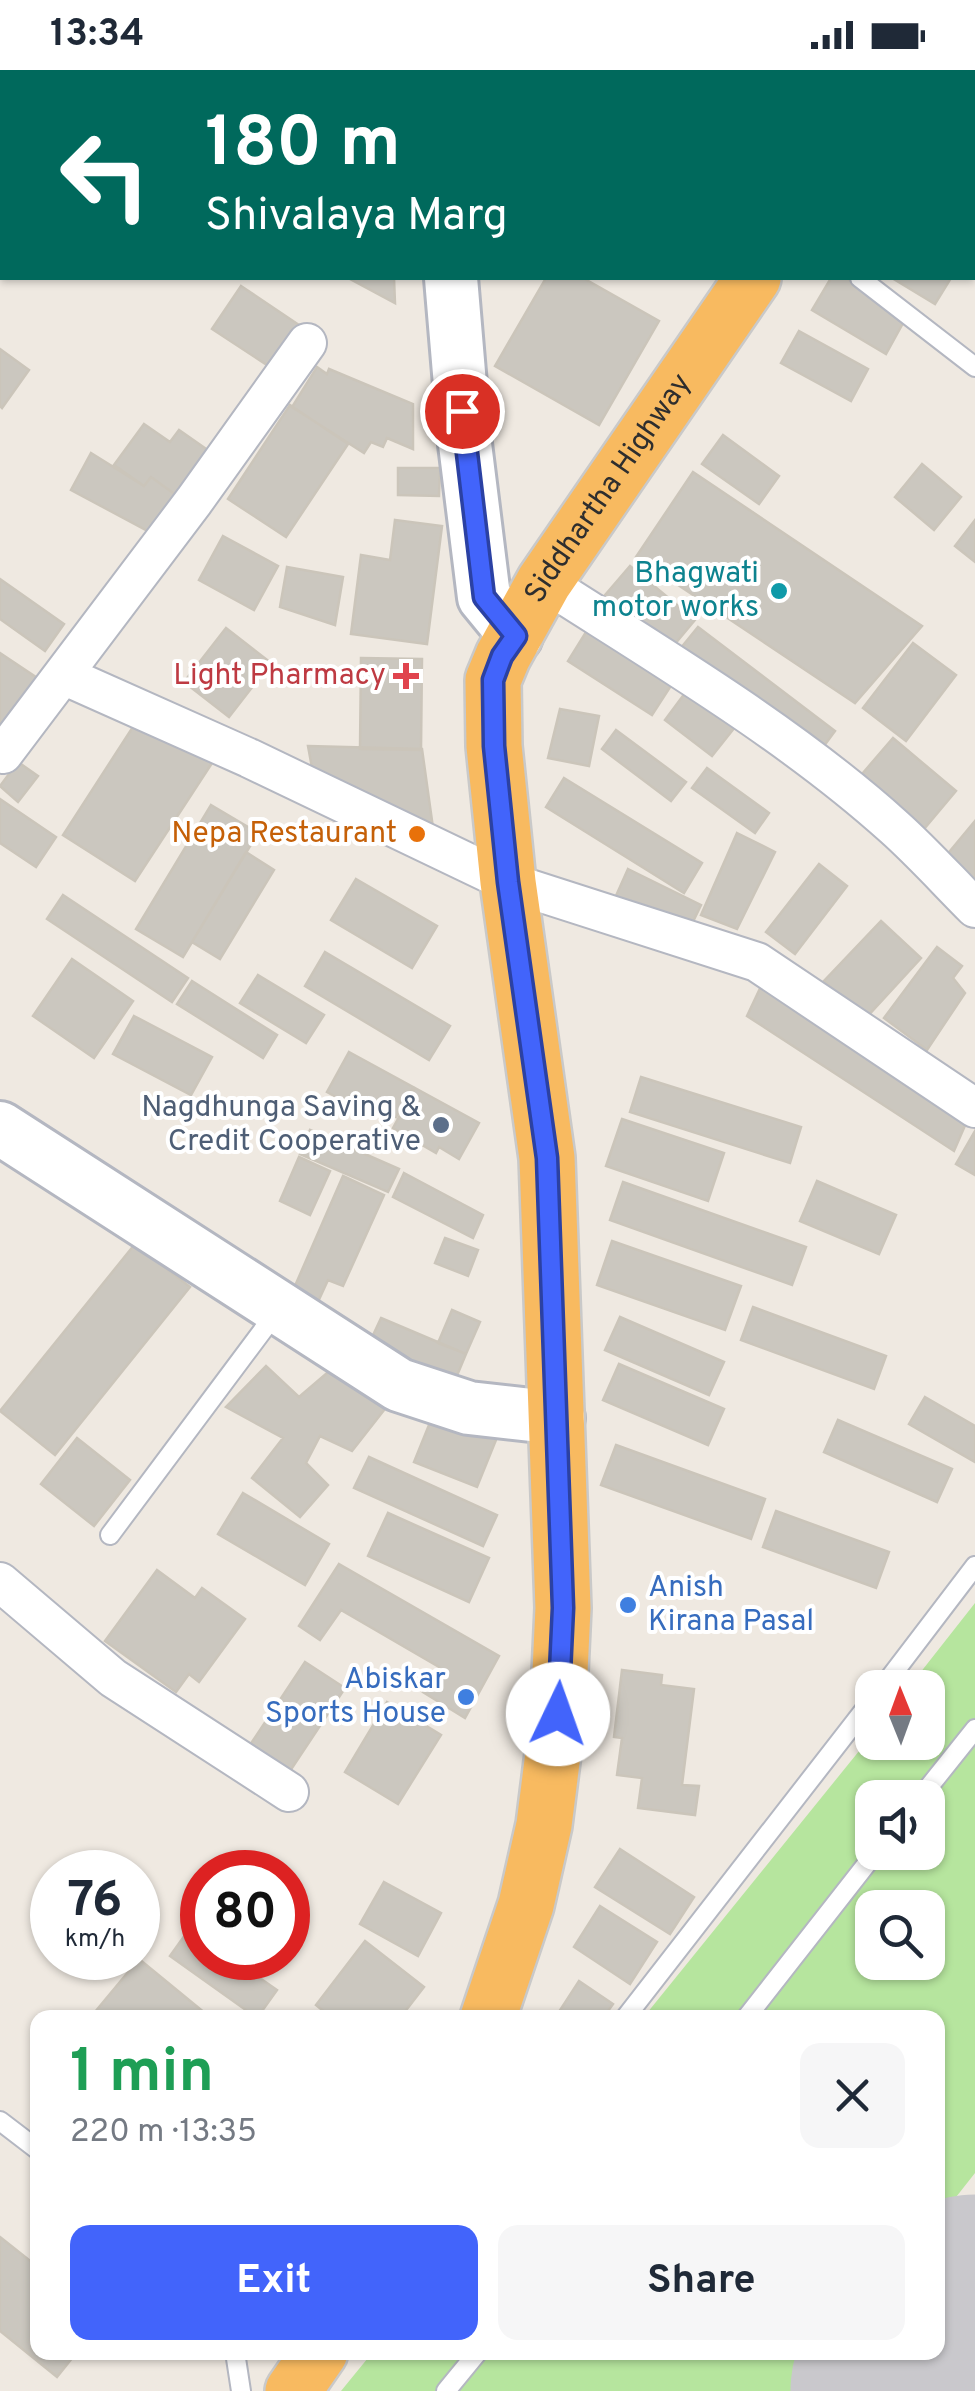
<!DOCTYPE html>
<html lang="en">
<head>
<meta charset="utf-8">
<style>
	body { margin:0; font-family:Overpass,sans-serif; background:#f6f6f7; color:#1f2937; height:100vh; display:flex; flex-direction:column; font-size:38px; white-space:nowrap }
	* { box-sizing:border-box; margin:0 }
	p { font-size:32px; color:#747a83 }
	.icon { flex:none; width:55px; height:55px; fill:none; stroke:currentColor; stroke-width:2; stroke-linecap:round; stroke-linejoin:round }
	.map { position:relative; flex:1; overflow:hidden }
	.details { position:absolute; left:30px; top:1940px; width:915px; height:350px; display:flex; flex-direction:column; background:#fff; border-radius:20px; box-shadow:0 2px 8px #0004 }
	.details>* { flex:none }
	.guide { position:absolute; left:0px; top:0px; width:975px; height:210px; box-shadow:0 2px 8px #0004; background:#00695c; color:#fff; overflow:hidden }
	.needle { width:65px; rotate:359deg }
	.tools { position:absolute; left:855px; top:1600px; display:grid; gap:20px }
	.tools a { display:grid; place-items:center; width:90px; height:90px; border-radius:20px; background:#fff; box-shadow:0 2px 8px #0004; font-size:50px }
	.speed { position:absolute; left:30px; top:1780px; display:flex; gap:20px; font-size:50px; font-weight:700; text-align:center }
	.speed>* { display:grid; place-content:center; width:130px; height:130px; border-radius:50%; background:#fff; box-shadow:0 2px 8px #0004; line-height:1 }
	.speed small { font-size:25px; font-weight:400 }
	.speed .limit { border:15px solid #d22; background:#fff; color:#111 }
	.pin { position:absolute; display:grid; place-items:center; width:85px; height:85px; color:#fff; margin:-42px; border:5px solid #fff; border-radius:50%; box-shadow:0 2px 10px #0007 }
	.me { position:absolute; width:110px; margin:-55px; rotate:3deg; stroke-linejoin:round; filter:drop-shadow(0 0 8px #0008) }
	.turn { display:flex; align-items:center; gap:35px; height:210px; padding:0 40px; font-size:45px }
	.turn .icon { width:130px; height:130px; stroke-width:2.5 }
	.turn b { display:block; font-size:70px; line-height:85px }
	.round { display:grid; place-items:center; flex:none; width:105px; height:105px; border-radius:20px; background:#f6f6f7 }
	.headline { display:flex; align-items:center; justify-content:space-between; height:170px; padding:0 40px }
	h1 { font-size:60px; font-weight:700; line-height:75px; color:#1e9e55 }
	.primary-button { display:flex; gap:20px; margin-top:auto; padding:20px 40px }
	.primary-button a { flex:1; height:115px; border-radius:20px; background:#4264fb; color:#fff; font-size:40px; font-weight:700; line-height:115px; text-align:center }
	.primary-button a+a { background:#f6f6f7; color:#1f2937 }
	.status { display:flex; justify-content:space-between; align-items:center; height:70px; padding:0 50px; background:#fff; direction:ltr }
	.status svg { height:28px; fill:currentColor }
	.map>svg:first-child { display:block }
	.green { fill:#b6e59e; fill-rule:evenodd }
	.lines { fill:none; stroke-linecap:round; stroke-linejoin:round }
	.runway { stroke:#c9c8cc; stroke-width:265 }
	.building { fill:#cbc7bf; stroke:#cbc5ba; stroke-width:2.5 }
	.service-casing { stroke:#b4b7c1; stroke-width:22 }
	.minor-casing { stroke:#b4b7c1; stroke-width:42 }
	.secondary-casing { stroke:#b4b7c1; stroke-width:58 }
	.trunk-casing { stroke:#c9c9c9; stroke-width:60 }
	.service { stroke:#fff; stroke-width:18 }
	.minor { stroke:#fff; stroke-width:38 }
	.secondary { stroke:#fff; stroke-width:52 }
	.trunk { stroke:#f8ba60; stroke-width:55 }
	.route-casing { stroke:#2b41a3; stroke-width:25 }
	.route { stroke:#4264fb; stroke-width:18 }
	.culture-dot { fill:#0f9aa8; stroke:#fff; stroke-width:4 }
	.health-dot { fill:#e0444e; stroke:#fff; stroke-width:4 }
	.food-dot { fill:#e8710a; stroke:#fff; stroke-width:4 }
	.service-dot { fill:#5c6f8a; stroke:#fff; stroke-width:4 }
	.shop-dot { fill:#3f7fe0; stroke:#fff; stroke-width:4 }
	.labels { text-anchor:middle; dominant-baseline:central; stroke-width:8; stroke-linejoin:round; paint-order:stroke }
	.street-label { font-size:30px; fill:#2e2e2e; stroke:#fff }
	.culture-label { font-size:30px; fill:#0d838f; stroke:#fff; text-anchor:end }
	.health-label { font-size:30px; fill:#be3a42; stroke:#fff; text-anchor:end }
	.food-label { font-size:30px; fill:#c56008; stroke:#fff; text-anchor:end }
	.service-label { font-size:30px; fill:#4e5e75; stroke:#fff; text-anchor:end }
	.shop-label { font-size:30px; fill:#366cbe; stroke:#fff; text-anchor:start }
</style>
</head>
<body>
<div class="status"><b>13:34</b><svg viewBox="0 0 49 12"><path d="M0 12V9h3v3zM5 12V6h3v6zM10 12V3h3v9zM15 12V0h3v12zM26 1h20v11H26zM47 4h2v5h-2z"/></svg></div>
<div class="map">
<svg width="975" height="2321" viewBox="0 0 975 2321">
	<rect width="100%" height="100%" fill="#efe9e1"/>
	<!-- green -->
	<path class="green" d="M975,1533v570l-37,47v-202h-295l229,-283v7h56v-54l-19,-1zM872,1728h56v54h-56zM872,1838h56v54h-56z
		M372,2283h459l-31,38h-459z"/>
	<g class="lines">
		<!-- runway -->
		<path class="runway" d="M923,2321l52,-64"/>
	</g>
	<!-- building -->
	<path class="building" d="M0,0l55,2h-53l-2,71z
		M112,0h76l-2,2z
		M222,0h92l-94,2z
		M460,0h51v2h-51z
		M733,0h82l-84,2z
		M972,34l3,2v54l-3,-2z
		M348,208h46l1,25z
		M546,208h37l76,43 -60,104 -104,-59z
		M831,208h15l62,36 -22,40 -74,-44z
		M892,208h59l-16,26z
		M241,216l64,43 -29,42 -64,-42z
		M799,261l69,38 -17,32 -70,-38z
		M0,279l29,21 -27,38 -2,-2z
		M317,297l10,7 2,-5 84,35v45l-26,-11 -4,9 -12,-5 -7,11 -72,-46z
		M290,335l58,39 -62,93 -58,-38z
		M144,354l26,18 9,-12 33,23 -32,45 -29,-21 -7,9 -30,-21z
		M723,365l56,41 -20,28 -57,-40z
		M91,383l53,33 7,-9 29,21 -21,39 -88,-47z
		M922,394l39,33 -27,33 -39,-33z
		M398,398h42l-1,28 -41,-1z
		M693,402l229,154 -67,77 -219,-146z
		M395,450l47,6 -15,118 -76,-10 10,-79 29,5z
		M975,450v42l-20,-16z
		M223,466l55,30 -24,44 -55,-30z
		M630,496l65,54 -31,37 -65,-55z
		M287,497l56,10 -8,48 -55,-18z
		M0,509l64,45 -19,27 -45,-32z
		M591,554l85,54 -24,37 -84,-54z
		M698,557l137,104 -17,23 -138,-105z
		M226,558l45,35 -42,54 -45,-35z
		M913,573l43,32 -50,66 -43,-33z
		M0,583l39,26 -39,57z
		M361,588l61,1 -1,91 -61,-1z
		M691,615l48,37 -27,34 -47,-36z
		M560,639l39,7 -10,50 -41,-8z
		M140,646l72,47 -77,118 -72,-46z
		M616,660l70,52 -15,19 -69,-52z
		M893,668l63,53 -37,44 -63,-54z
		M308,676l114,3 12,86 -119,-51z
		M18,692l20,14 -20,26 -18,-16z
		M707,698l62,45 -14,20 -63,-45z
		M564,708l138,85 -18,30 -138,-86z
		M0,729l56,38 -20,30 -36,-24z
		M211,735l47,28 -75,124 -47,-28z
		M975,751v71l-35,-29z
		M737,763l38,19 -38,77 -36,-14z
		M246,782l28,18 -54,89 -28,-17z
		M819,794l28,22 -52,68 -29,-22z
		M628,799l73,36 -11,23 -75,-30z
		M356,809l81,47 -25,42 -81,-48z
		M63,825l125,83 -16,24 -125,-83z
		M881,851l40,37 -56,61 -41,-38z
		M937,877l25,19 -9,12 12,15 -38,57 -43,-32z
		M325,882l125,74 -21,34 -124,-74z
		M72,889l61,42 -39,57 -61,-42z
		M258,905l66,40 -18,28 -66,-40z
		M192,911l85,54 -14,23 -86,-54z
		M763,912l207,132 -16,37 -207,-135z
		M134,946l78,41 -21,38 -78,-41z
		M349,982l64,35 -17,30 -24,-14 -6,10 -39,-21z
		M641,1007l160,50 -11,36 -160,-51z
		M415,1018l64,35 -20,36 -20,-12 -3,6 -43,-25z
		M622,1049l102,34 -16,48 -102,-35z
		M310,1060l89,39 -11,23 -88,-38z
		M975,1061v44l-19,-11z
		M299,1087l31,14 -20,44 -30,-14z
		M404,1103l79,42 -10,23 -80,-41z
		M343,1106l41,19 -41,91 -15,-6 -12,26 -25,-11z
		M817,1111l79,34 -17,39 -79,-33z
		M623,1112l183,65 -14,38 -182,-65z
		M445,1168l33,12 -10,26 -33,-13z
		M612,1171l129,45 -16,44 -128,-45z
		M135,1174l55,43 -135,168 -55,-44z
		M753,1237l133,49 -12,33 -133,-49z
		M452,1240l28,12 -14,32 -28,-11z
		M620,1247l104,45 -15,33 -104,-45z
		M381,1248l85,36 -13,31 -86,-37z
		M341,1291l54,35 -43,55 -32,-15 -14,27 22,22 -28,32 -48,-39 31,-40 -57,-31 40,-41 33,31z
		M619,1294l105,45 -16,36 -105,-45z
		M925,1327l50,29v36l-66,-38z
		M435,1340l63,25 -21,52 -63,-25z
		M838,1350l114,49 -15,33 -113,-50z
		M77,1368l53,42 -36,46 -53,-42z
		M616,1375l149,54 -14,40 -150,-54z
		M369,1387l128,58 -14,31 -129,-58z
		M243,1423l86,51 -24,41 -87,-51z
		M776,1441l113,41 -13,36 -113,-41z
		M388,1443l101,45 -20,44 -101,-46z
		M339,1494l160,92 -34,62 -42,-26 16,-25 -98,-57 -21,30 -21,-14z
		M157,1500l38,28 7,-10 43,31 -46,63 -10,-8 -13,18 -71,-51z
		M305,1592l40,26 -55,83 -40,-26z
		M622,1600l40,5 -1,10 33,4 -12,96 17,1 -4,29 -57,-7 4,-30 -25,-3 5,-37 -8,-1z
		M387,1632l54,33 -43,69 -53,-32z
		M620,1779l74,48 -24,37 -75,-47z
		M202,1806v32l-15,-11z
		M384,1812l57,31 -23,43 -58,-32z
		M600,1836l57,36 -27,42 -56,-37z
		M190,1858l12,9v21h29l46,32 -20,28 -87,-62z
		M365,1871l59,46 -24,31h-68l-16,-13z
		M139,1889l72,59h-121z
		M579,1911l34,23 -10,14h-48z
		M0,2167l38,30v85h39l-20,25 -57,-46z"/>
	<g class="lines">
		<!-- service casing -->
		<g class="service-casing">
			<path id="service" d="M860,208l115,89
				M110,1465l168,-225
				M882,1618l93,-122
				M920,1728l55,-69
				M625,1948l247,-318
				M746,1948l130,-166
				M0,2051l38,29
				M235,2282l6,39
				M446,2321l32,-39"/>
		</g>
		<!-- minor casing -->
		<g class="minor-casing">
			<path id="minor" d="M544,512c117,75 247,152 350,245 28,25 54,54 81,81
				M63,605l186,83 259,124 249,80 218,146
				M3,684l191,-253 113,-158
				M0,1512l113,96 176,114"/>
		</g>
		<!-- secondary casing -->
		<g class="secondary-casing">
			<path id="secondary" d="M432,0l1,2
				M451,208l14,166 19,153 32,39
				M0,1058l399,257 70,23 89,10"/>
		</g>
		<!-- trunk casing -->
		<g class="trunk-casing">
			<g id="trunk">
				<path d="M884,2l2,-2"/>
				<path id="s1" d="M488,1948l38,-113 18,-80 14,-111 5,-106 -16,-450 -39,-276 -14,-136 -1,-66 10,-24 41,-74 209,-304"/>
				<path d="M293,2321l27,-39"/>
			</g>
		</g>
		<!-- service -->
		<use href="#service" class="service"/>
		<!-- minor -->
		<use href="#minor" class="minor"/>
		<!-- secondary -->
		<use href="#secondary" class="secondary"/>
		<!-- trunk -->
		<use href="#trunk" class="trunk"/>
	</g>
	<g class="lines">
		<!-- route casing -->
		<g class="route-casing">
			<path id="route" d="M462,341l22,186 32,39 -14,20 -9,24 1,66 14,136 39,276 16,450 -5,106"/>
		</g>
		<!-- route -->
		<use href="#route" class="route"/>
	</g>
	<!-- markers -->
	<circle class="culture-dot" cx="779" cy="521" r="10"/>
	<path class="health-dot" d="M401 591h10v10h10v10h-10v10h-10v-10h-10v-10h10z"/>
	<circle class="food-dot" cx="417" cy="764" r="10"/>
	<circle class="service-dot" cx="441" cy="1055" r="10"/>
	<g class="shop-dot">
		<circle cx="628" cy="1535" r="10"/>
		<circle cx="466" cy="1627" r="10"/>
	</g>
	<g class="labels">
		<!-- street labels -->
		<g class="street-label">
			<text stroke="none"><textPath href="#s1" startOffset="1575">Siddhartha Highway</textPath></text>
		</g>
		<!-- culture labels -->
		<g class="culture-label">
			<text x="759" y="504">Bhagwati<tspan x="759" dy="34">motor works</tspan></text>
		</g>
		<!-- health labels -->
		<g class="health-label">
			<text x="386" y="606">Light Pharmacy</text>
		</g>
		<!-- food labels -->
		<g class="food-label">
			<text x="397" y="764">Nepa Restaurant</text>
		</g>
		<!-- service labels -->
		<g class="service-label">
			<text x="421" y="1038">Nagdhunga Saving &amp;<tspan x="421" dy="34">Credit Cooperative</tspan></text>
		</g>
		<!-- shop labels -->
		<g class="shop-label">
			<text x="648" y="1518">Anish<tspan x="648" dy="34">Kirana Pasal</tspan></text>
			<text x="446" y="1610" text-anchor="end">Abiskar<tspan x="446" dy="34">Sports House</tspan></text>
		</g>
	</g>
</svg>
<div class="tools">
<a><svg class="needle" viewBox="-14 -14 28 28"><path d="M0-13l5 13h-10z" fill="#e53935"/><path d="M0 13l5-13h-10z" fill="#747a83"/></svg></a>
<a><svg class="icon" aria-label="sound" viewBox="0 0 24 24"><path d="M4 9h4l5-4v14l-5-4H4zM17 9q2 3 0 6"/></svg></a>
<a><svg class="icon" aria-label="search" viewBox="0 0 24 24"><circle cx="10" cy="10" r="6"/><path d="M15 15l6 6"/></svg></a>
</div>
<div class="speed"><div>76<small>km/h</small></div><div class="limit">80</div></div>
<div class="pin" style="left:462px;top:341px;background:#d93025"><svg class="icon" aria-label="arrive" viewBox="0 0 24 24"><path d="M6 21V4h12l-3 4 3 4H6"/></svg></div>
<svg class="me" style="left:558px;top:1644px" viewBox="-20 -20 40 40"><circle r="19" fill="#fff"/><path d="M0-13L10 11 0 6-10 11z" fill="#4264fb"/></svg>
<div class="guide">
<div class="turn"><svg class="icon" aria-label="left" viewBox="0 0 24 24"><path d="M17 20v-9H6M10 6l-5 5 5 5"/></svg><div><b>180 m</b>Shivalaya Marg</div></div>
</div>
<section class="details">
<div class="headline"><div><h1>1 min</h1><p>220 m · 13:35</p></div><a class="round"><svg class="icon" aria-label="close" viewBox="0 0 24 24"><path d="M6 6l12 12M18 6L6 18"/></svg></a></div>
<div class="primary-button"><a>Exit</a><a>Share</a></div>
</section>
</div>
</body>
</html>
